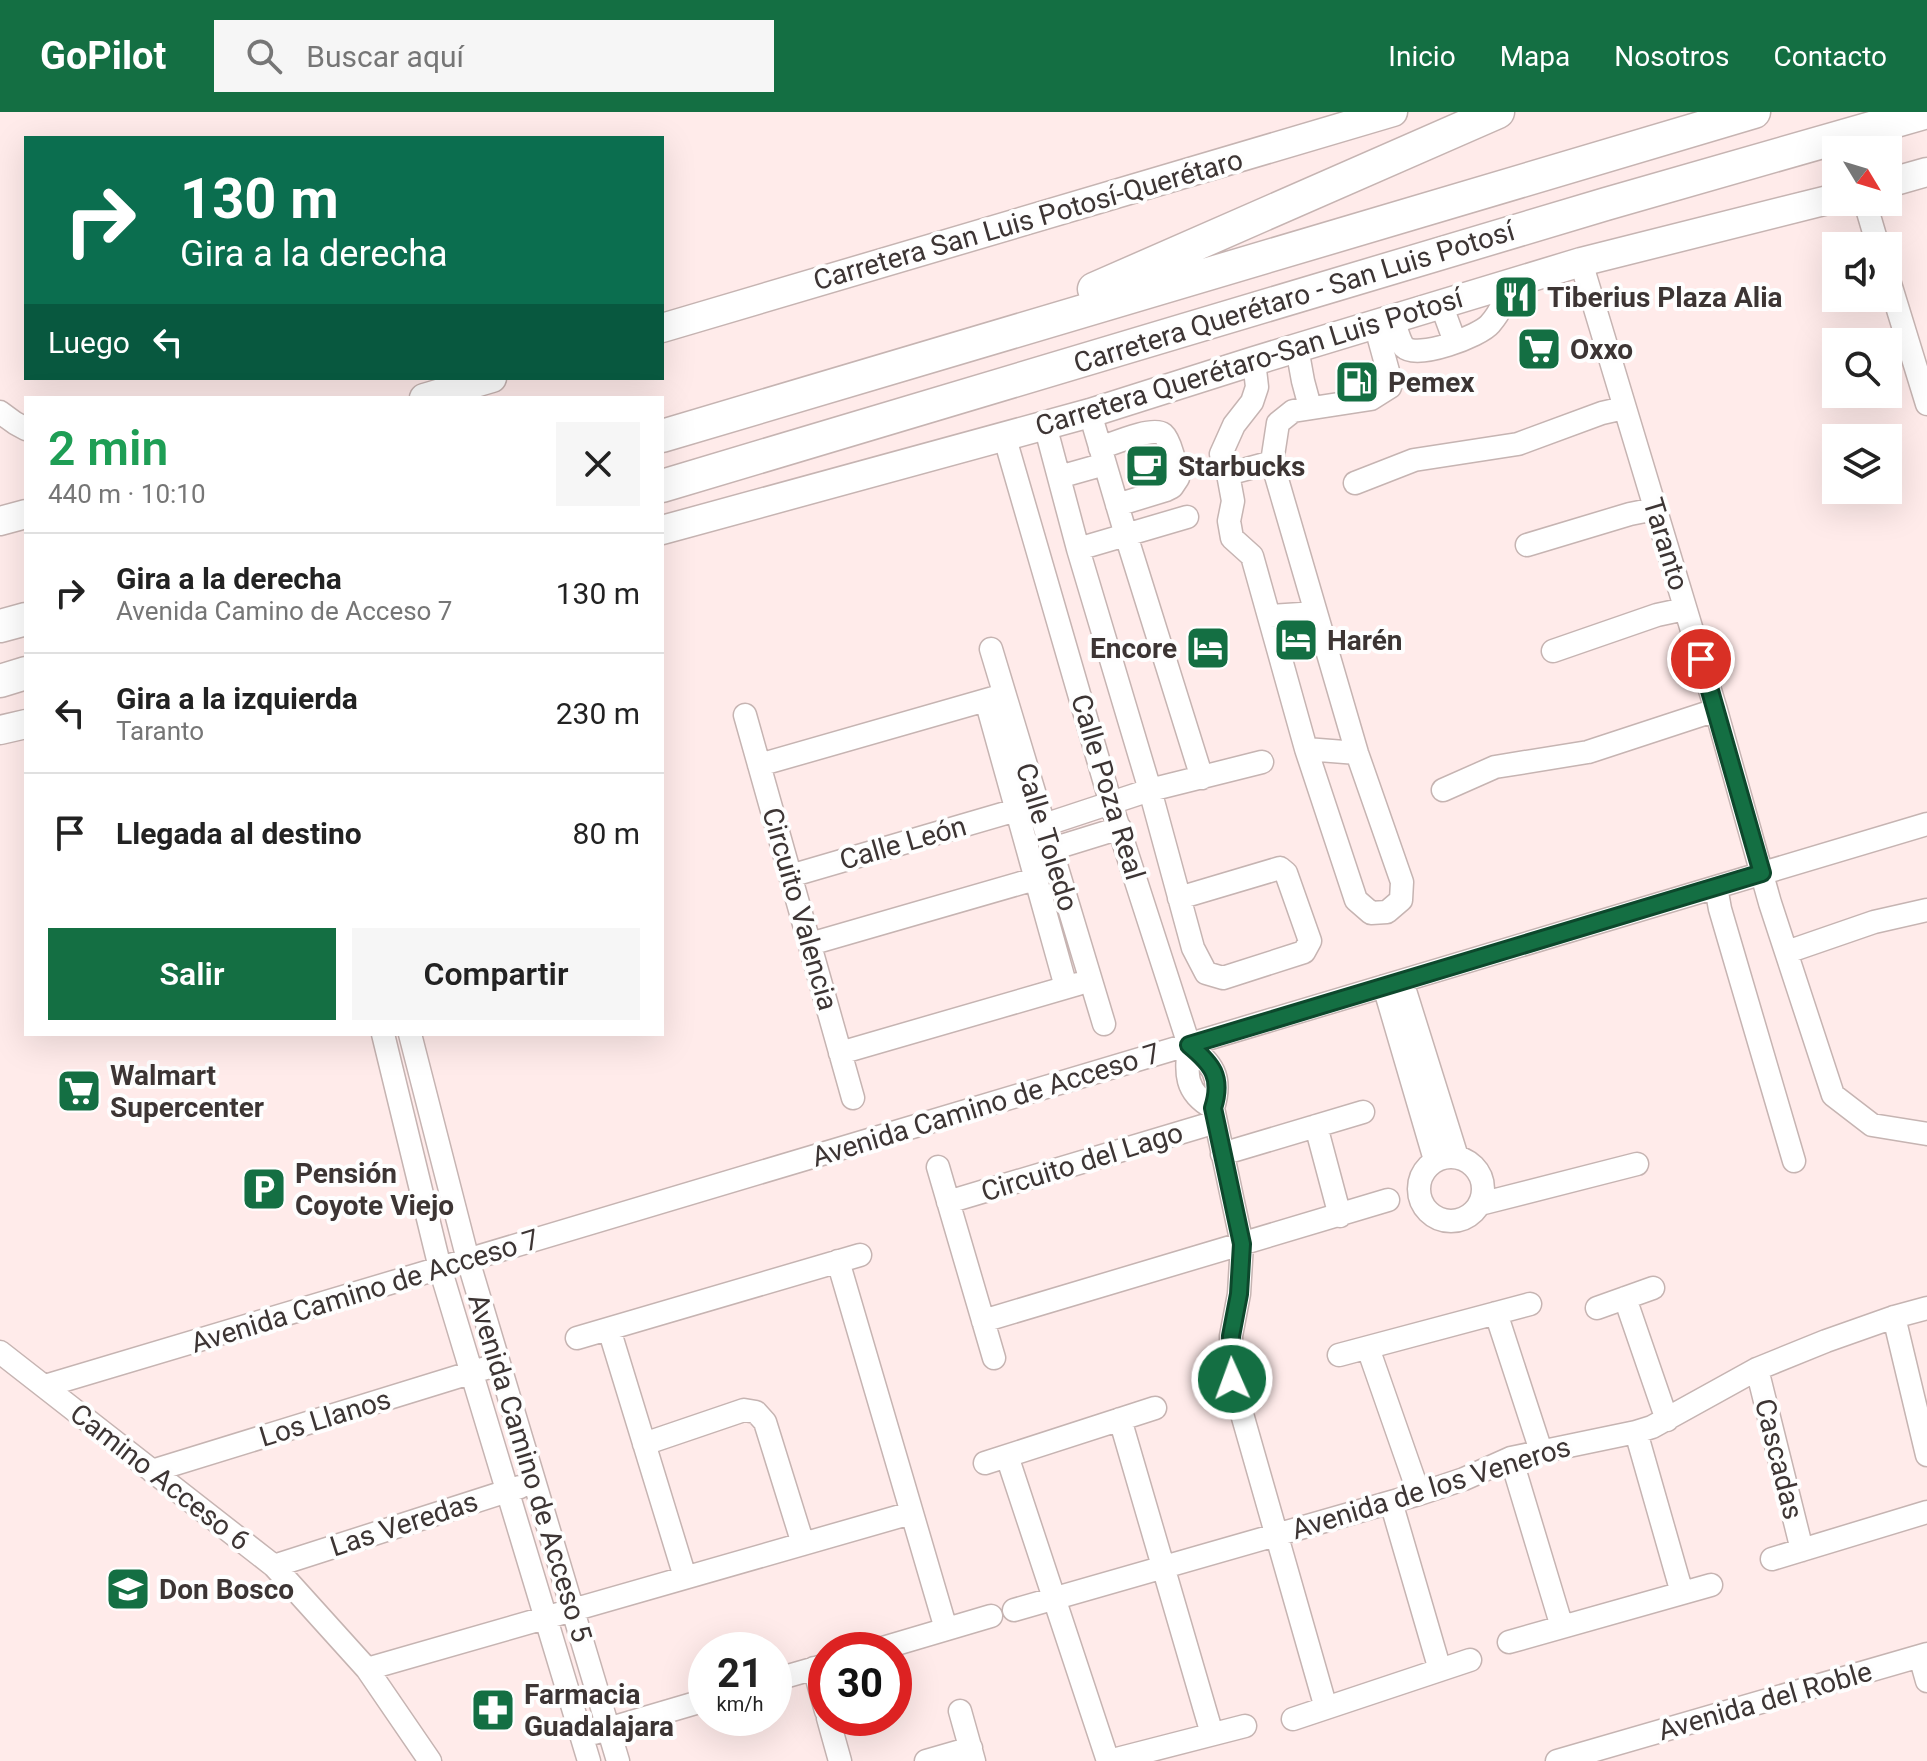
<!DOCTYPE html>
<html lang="es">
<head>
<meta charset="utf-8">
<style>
	body { margin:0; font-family:Roboto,sans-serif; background:#f6f6f6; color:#222; height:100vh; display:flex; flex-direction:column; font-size:30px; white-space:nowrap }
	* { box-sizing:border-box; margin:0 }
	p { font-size:26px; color:#767676 }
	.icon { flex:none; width:44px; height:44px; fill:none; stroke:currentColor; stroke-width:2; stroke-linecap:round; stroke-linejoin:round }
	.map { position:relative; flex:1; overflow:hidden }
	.details { position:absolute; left:24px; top:284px; width:640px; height:640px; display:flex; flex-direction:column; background:#fff; border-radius:0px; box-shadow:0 8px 32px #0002 }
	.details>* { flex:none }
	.guide { position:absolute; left:24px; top:24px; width:640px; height:244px; border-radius:0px; box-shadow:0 8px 32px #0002; background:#0b6e4f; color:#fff; overflow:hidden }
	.needle { width:52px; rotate:128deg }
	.fabs { position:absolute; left:1822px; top:24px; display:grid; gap:16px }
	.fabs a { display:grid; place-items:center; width:80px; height:80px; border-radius:0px; background:#fff; box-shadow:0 8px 32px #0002; font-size:40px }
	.speed { position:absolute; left:688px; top:1520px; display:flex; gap:16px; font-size:40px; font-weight:700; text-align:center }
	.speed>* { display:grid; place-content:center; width:104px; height:104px; border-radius:50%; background:#fff; box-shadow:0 8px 32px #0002; line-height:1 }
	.speed small { font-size:20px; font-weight:400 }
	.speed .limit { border:12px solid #d22; background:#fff; color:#111 }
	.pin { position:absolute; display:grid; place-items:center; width:68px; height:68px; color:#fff; margin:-34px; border:4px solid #fff; border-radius:50%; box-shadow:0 2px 8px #0007 }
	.me { position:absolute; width:88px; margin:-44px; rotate:358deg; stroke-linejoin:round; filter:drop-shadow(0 0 6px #0008) }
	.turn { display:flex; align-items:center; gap:28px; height:168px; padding:0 24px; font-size:36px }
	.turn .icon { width:104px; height:104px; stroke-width:2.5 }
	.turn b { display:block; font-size:56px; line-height:68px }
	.then { display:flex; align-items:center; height:76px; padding:0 24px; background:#0003; gap:16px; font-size:30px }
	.round { display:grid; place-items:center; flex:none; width:84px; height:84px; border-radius:0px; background:#f6f6f6 }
	.summary { display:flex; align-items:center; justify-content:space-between; height:136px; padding:0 24px }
	h1 { font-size:48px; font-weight:600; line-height:60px; color:#1e9e55 }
	.primary-button { display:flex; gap:16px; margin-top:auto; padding:16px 24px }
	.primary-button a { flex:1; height:92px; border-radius:0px; background:#146f43; color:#fff; font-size:32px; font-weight:600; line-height:92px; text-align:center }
	.primary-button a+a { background:#f6f6f6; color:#222 }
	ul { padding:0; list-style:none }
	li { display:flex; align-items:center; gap:24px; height:120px; padding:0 24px; border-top:2px solid #e0e0e0 }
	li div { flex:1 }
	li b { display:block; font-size:30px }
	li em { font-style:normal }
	header { display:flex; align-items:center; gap:48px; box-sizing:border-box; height:112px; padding:0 40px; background:#146f43; color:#fff }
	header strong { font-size:38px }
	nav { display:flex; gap:44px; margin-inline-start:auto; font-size:28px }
	.search { width:560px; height:72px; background:#f6f6f6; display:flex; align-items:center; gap:20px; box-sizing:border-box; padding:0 28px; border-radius:0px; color:#767676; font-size:30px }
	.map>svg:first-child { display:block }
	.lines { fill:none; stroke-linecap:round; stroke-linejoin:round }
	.minor-casing { stroke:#c6b4b2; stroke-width:25 }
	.major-casing { stroke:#c6b4b2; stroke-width:31 }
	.highway-casing { stroke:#c6b4b2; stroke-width:35 }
	.minor { stroke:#fff; stroke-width:22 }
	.major { stroke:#fff; stroke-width:28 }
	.highway { stroke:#fff; stroke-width:32 }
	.route-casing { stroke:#0d482c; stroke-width:20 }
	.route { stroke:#146f43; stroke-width:14 }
	.labels { text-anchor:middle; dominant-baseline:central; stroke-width:8; stroke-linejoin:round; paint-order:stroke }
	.street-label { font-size:28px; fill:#3d3534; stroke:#fefefe }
	.poi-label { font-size:28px; font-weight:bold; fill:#3d3534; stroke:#fefefe; text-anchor:start }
</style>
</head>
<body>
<header>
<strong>GoPilot</strong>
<div class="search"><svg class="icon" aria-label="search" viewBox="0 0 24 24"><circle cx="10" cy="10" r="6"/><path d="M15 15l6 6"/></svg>Buscar aquí</div>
<nav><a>Inicio</a><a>Mapa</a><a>Nosotros</a><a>Contacto</a></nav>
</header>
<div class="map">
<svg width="1927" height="1649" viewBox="0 0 1927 1649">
	<rect width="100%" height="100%" fill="#ffebea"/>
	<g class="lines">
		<!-- minor casing -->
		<g class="minor-casing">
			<path id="minor" d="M1865,90l13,44
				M1581,150l135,448 54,193 63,192 39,30 55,9
				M1888,165l39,127
				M1441,192l14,38
				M1393,207c3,8 6,22 11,28 13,13 76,-11 86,-23 12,-14 14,-22 16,-39
				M1297,236l6,33 7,26
				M1254,249l3,26 -5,15 -18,23 -13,29 7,20 5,27 -4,20 3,17 20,18 54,193 50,151 15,13 16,-1 14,-12 1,-18 -45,-129 -85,-291 6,-39 15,-12 78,-12 19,-12 1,-5 -16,-58
				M0,300l15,11 11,6
				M1090,301l36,122 76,243
				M1045,313l33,124 72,241 112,-28
				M1004,323l107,369 78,241c-3,28 -5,47 24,63
				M1100,336c12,-4 53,-22 63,-14 8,7 13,34 15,44l-6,9 -6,3 -49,15
				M1228,362l44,-12
				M1059,365l46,-13
				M1355,371l59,-23 104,-16 84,-31 22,-5
				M1527,433l103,-31 25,-5
				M1078,437l109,-32
				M1270,504l46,-3
				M991,537l113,375
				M1553,539l104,-36 28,-6
				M986,588l80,287
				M745,603l108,383
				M1306,637l51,4
				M759,653l241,-69
				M1443,678l52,-23 93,-15 128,-42
				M1044,713l106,-35 43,158 13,25 17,5 81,-26 6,-11 -24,-68 -6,-5 -101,30
				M1052,737l68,-21
				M790,764l226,-66
				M1716,775l4,22 74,252
				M810,832l225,-65
				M1787,840l87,-30 53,-12
				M1402,869l55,176
				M1384,874l51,174
				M383,922l57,234 149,493
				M410,922l58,226 150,501
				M1189,933c23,19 34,31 24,63l29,136 -3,50 -8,42 1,43 94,329
				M840,941l238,-69
				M1316,1014l24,90
				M1222,1042l141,-42
				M1419 1077a32 32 0 1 1 64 0a32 32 0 1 1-64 0Z
				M938,1055l56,191
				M948,1090l268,-80
				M1480,1092l157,-40
				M838,1149l108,368
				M1625,1186l42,122
				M1597,1196l56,-20
				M1496,1201l45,138
				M1894,1205l33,138
				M983,1209l405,-121
				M609,1217l76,248
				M577,1226l283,-83
				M1368,1236l51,146
				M0,1240l274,214 93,103 63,92
				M1339,1243l191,-51
				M1757,1257l45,181
				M45,1274l1882,-562
				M1120,1307l92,315
				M1636,1320l46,161
				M644,1332l100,-34 12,2 9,10 38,122
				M1007,1344l101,305
				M1511,1346l51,169
				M985,1351l170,-55
				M152,1359l334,-103
				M1391,1390l49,168
				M1772,1447l155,-47
				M274,1454l246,-79
				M1014,1498l405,-116 45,-15 47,-21 125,-26 16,-5 105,-58 69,-28 68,-24 33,-9
				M1509,1530l202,-57
				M876,1538l115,-34
				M1920,1544l7,25
				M814,1556l12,43
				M367,1557l544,-156
				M774,1568l52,-15
				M960,1599l14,50
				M828,1606l12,43
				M1293,1607l177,-59
				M594,1621l112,-33
				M926,1649l45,-13
				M1109,1649l136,-35
				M1557,1649l370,-107"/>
		</g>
		<!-- major casing -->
		<g class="major-casing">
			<path id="major" d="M1888,71l39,-11
				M662,216l731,-216
				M424,286l68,-20
				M0,409l26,-7
				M662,418l428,-117 164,-52 327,-99 255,-64
				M0,618l26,-6"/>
		</g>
		<!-- highway casing -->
		<g class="highway-casing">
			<path id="highway" d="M1094,177l404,-177
				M662,324l1092,-324
				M662,374l944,-282 321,-92
				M0,514l26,-7
				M0,569l26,-8"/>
		</g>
		<!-- minor -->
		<use href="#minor" class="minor"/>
		<!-- major -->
		<use href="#major" class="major"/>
		<!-- highway -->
		<use href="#highway" class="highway"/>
	</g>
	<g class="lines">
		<!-- route casing -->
		<g class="route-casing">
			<path id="route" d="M1232,1267l-1,-43 8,-42 3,-50 -29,-136c10,-31 -1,-44 -24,-63l573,-172 -61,-214"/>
		</g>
		<!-- route -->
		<use href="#route" class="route"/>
	</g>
	<!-- icons -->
	<defs>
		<g id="restaurant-square" transform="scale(2.3)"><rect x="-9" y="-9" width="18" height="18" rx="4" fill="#146f43" stroke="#fefefe"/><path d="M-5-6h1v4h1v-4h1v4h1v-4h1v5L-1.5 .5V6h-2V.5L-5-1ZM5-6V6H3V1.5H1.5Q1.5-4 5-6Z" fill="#fff"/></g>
		<g id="supermarket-square" transform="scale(2.3)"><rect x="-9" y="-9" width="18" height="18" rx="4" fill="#146f43" stroke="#fefefe"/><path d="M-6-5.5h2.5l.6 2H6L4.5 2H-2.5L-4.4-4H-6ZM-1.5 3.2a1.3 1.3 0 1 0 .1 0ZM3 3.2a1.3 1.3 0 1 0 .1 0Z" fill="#fff"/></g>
		<g id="fuel-square" transform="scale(2.3)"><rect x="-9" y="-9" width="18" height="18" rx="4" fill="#146f43" stroke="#fefefe"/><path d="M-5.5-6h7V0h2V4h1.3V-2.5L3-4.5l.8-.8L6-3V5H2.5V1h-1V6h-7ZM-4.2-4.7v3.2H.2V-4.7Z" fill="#fff"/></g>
		<g id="cafe-square" transform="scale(2.3)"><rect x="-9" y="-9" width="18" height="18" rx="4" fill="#146f43" stroke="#fefefe"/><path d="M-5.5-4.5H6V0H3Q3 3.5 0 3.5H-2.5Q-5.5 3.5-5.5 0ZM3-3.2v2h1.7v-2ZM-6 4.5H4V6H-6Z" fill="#fff"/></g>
		<g id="hotel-square" transform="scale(2.3)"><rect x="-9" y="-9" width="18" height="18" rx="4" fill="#146f43" stroke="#fefefe"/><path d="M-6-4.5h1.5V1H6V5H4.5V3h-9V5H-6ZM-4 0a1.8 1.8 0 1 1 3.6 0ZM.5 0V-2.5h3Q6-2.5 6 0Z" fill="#fff"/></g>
		<g id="parking-square" transform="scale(2.3)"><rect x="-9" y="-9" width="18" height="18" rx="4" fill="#146f43" stroke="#fefefe"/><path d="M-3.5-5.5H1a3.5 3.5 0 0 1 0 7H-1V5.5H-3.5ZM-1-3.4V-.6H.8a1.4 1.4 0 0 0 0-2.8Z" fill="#fff"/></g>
		<g id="university-square" transform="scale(2.3)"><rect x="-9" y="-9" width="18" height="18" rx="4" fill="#146f43" stroke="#fefefe"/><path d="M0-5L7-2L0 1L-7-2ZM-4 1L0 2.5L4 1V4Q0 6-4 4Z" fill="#fff"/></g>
		<g id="pharmacy-square" transform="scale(2.3)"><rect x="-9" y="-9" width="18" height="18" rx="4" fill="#146f43" stroke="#fefefe"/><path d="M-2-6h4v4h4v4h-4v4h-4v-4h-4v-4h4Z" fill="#fff"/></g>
	</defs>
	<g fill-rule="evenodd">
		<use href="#restaurant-square" x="1516" y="185"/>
		<use href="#supermarket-square" x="1539" y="237"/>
		<use href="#fuel-square" x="1357" y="270"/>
		<use href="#cafe-square" x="1147" y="354"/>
		<use href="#hotel-square" x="1296" y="528"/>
		<use href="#hotel-square" x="1208" y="536"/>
		<use href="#supermarket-square" x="79" y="979"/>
		<use href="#parking-square" x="264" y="1077"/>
		<use href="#university-square" x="128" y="1477"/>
		<use href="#pharmacy-square" x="493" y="1598"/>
	</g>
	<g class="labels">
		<!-- street labels -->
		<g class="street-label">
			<text transform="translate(1028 108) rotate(-16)">Carretera San Luis Potosí-Querétaro</text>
			<text transform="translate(1294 185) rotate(-17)">Carretera Querétaro - San Luis Potosí</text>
			<text transform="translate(1249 250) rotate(-17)">Carretera Querétaro-San Luis Potosí</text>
			<text transform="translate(1666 432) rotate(73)">Taranto</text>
			<text transform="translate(1108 675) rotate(73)">Calle Poza Real</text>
			<text transform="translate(1047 725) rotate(73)">Calle Toledo</text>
			<text transform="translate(903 731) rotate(-16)">Calle León</text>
			<text transform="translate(800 797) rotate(74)">Circuito Valencia</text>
			<text transform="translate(986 993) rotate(-17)">Avenida Camino de Acceso 7</text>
			<text transform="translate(1082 1050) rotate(-17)">Circuito del Lago</text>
			<text transform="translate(365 1179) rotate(-17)">Avenida Camino de Acceso 7</text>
			<text transform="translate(325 1306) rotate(-17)">Los Llanos</text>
			<text transform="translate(1779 1347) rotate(76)">Cascadas</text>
			<text transform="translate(530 1356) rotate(73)">Avenida Camino de Acceso 5</text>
			<text transform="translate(160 1365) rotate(38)">Camino Acceso 6</text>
			<text transform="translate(1431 1376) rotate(-17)">Avenida de los Veneros</text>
			<text transform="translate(404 1412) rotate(-18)">Las Veredas</text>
			<text transform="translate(1765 1589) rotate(-16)">Avenida del Roble</text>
		</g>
		<!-- poi labels -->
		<g class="poi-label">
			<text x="1547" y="185">Tiberius Plaza Alia</text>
			<text x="1570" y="237">Oxxo</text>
			<text x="1388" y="270">Pemex</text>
			<text x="1178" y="354">Starbucks</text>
			<text x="1327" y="528">Harén</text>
			<text x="1177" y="536" text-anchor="end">Encore</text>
			<text x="110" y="963">Walmart<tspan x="110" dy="32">Supercenter</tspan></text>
			<text x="295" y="1061">Pensión<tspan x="295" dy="32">Coyote Viejo</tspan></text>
			<text x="159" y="1477">Don Bosco</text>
			<text x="524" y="1582">Farmacia<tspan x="524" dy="32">Guadalajara</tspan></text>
		</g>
	</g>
</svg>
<div class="fabs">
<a><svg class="needle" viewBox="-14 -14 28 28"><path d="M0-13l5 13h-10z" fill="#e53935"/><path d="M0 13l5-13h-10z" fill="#767676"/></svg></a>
<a><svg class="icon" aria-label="sound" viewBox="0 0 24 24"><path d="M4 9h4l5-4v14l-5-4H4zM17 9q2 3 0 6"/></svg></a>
<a><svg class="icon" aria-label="search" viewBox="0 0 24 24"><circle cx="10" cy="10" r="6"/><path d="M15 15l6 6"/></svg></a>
<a><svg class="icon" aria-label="layers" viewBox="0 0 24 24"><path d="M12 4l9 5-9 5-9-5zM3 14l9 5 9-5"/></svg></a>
</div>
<div class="speed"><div>21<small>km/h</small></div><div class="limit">30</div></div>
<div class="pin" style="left:1701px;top:547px;background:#d93025"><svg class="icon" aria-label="arrive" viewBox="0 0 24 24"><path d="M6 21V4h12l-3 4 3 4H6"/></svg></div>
<svg class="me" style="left:1232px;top:1267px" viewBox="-20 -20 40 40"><circle r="17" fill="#146f43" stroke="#fff" stroke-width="3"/><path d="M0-11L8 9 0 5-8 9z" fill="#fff"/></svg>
<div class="guide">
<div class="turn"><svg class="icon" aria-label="right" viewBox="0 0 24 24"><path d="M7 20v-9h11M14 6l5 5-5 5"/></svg><div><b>130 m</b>Gira a la derecha</div></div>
<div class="then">Luego<svg class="icon" aria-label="left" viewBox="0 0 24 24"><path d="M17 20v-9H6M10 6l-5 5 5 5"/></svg></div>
</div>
<section class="details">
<div class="summary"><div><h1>2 min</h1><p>440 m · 10:10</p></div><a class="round"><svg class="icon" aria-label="close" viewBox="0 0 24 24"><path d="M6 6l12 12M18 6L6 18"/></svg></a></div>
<ul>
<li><svg class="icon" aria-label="right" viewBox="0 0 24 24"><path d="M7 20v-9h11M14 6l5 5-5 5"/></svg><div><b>Gira a la derecha</b><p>Avenida Camino de Acceso 7</p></div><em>130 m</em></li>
<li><svg class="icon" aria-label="left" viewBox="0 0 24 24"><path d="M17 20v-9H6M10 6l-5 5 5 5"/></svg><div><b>Gira a la izquierda</b><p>Taranto</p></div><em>230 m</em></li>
<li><svg class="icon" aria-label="arrive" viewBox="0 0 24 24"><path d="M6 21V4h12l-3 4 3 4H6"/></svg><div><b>Llegada al destino</b></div><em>80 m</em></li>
</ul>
<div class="primary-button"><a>Salir</a><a>Compartir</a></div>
</section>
</div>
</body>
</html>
